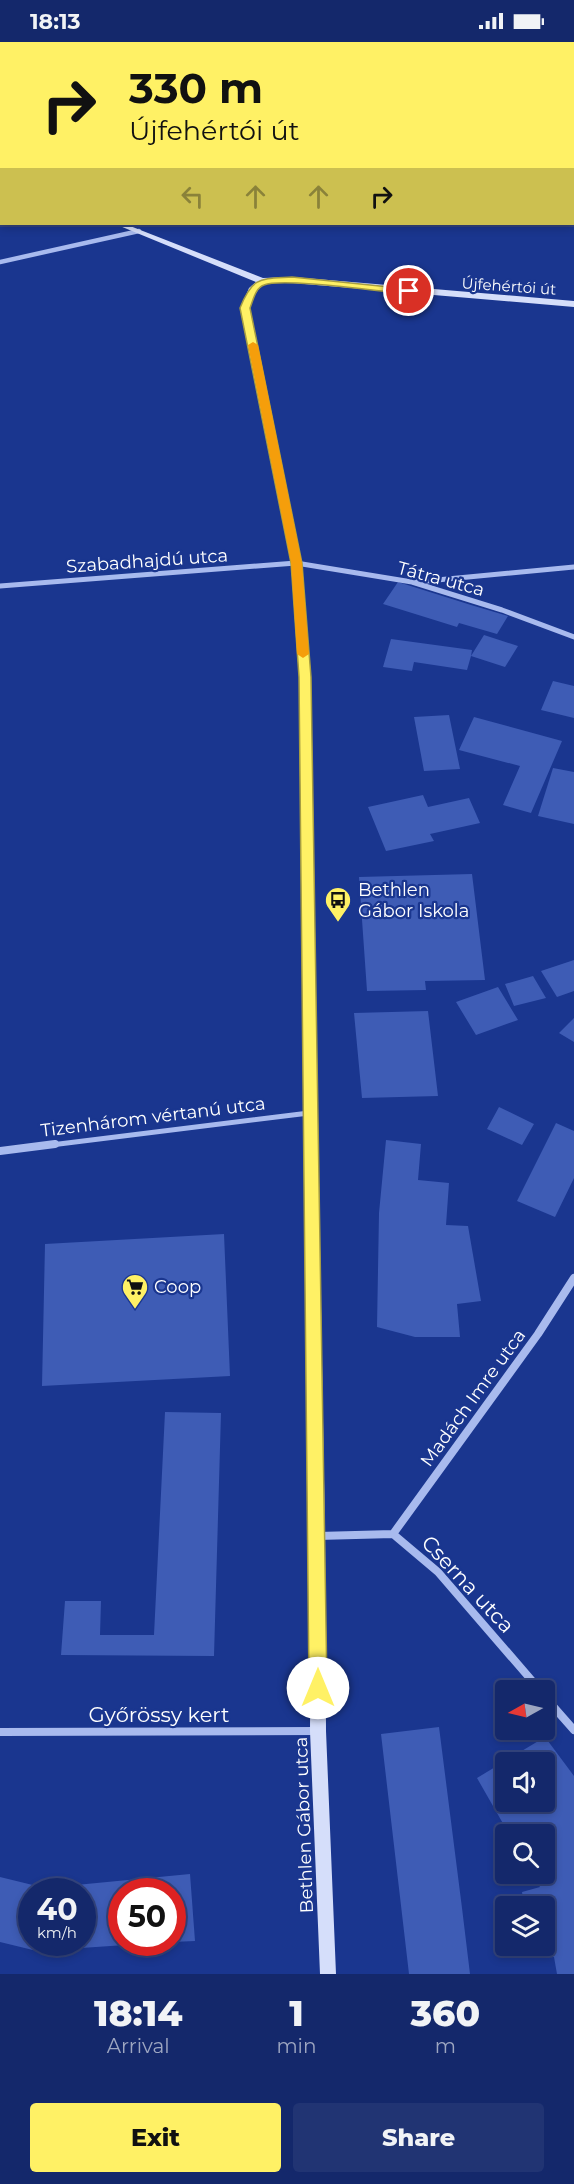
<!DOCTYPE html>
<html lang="en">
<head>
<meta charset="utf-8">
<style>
	body { margin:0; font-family:Montserrat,sans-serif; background:#213473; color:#f1f3f6; height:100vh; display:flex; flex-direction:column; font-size:22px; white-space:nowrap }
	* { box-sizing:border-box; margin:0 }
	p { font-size:20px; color:#9da6c1 }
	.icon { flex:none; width:33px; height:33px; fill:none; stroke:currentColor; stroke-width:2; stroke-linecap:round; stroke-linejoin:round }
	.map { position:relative; height:1932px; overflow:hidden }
	.panel { display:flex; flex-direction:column; background:#14286b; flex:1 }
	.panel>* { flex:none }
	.hud { position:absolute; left:0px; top:0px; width:574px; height:183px; box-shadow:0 3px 9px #0003,0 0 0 2px #33447e; background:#fff165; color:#111; overflow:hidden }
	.needle { width:39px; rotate:262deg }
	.fabs { position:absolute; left:495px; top:1638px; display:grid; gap:12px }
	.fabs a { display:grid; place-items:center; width:60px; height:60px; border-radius:6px; background:#14286b; box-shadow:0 3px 9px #0003,0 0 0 2px #33447e; font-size:30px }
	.speed { position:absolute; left:18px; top:1836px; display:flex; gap:12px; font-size:30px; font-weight:700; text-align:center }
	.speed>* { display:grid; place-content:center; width:78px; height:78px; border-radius:50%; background:#14286b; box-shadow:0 3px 9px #0003,0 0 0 2px #33447e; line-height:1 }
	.speed small { font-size:15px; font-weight:400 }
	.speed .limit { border:9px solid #d22; background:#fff; color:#111 }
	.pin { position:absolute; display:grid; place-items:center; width:51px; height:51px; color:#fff; margin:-26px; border:3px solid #fff; border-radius:50%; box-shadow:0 2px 6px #0007 }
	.me { position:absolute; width:66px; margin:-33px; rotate:0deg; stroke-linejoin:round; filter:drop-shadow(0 0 4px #0008) }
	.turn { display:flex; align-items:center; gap:21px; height:126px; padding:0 30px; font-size:27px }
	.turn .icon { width:78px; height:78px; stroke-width:2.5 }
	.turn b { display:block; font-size:42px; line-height:51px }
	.lanes { display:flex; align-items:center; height:57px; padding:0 30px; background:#0003; justify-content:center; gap:30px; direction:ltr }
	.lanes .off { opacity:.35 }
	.eta { display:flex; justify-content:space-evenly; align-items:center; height:102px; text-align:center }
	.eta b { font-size:36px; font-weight:800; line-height:42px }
	.cta { display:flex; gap:12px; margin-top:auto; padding:12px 30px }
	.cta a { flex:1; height:69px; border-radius:6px; background:#fff165; color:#111; font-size:24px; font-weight:800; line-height:69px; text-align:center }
	.cta a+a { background:#213473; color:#f1f3f6 }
	.status { display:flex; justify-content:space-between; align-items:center; height:42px; padding:0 30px; background:#14286b; direction:ltr }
	.status svg { height:16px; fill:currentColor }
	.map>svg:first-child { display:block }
	.building { fill:#3e5cb5; fill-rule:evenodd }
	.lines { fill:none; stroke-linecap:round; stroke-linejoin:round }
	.street-far2 { stroke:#a8baee; stroke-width:4.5 }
	.street-far1 { stroke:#a8baee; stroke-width:5 }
	.street { stroke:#a8baee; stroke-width:8 }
	.secondary { fill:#d5defa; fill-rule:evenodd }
	.route { fill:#fff165; stroke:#a69d42; stroke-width:1.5 }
	.slow { fill:#f59e0b }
	.labels { text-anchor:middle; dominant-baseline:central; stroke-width:4.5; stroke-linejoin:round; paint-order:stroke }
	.far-street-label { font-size:15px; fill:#fff; stroke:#1a368f }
	.street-label { font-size:18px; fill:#fff; stroke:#1a368f }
	.poi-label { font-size:18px; fill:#fff; stroke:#1a368f; text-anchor:start }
	.near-street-label { font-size:21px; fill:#fff; stroke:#1a368f }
</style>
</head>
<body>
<div class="status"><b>18:13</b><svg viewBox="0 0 49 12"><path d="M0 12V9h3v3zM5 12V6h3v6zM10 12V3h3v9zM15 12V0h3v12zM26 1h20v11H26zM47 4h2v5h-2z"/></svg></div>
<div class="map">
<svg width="574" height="1932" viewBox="0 0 574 1932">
	<rect width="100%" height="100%" fill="#1a368f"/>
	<!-- building -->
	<path class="building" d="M398,540l73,23 37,11 -11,18 -38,-11 -2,4 -74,-23z
		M484,593l34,11 -13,21 -34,-11 -4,14 -53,-8 -2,9 -29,-4 8,-28 81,11 -1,6z
		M553,639l21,5v32l-33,-8z
		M449,673l11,54 -36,2 -10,-54z
		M474,675l88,24 -31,72 -28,-8 17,-39 -61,-16z
		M553,726l21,4v52l-36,-8z
		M423,753l5,12 41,-9 11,25 -50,11 4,7 -48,10 -18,-44z
		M472,832l13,106 -60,1 1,9 -59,1 -8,-114z
		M574,918v31l-17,6 -16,-26z
		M533,934l13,22 -32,8 -9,-22z
		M498,945l20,33 -42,15 -20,-33z
		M428,969l10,85 -76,2 -8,-85z
		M574,976v24l-15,-9z
		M499,1065l35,17 -12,21 -35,-16z
		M556,1081l18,8v47l-19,39 -38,-16z
		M386,1098l35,4 -3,36 31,3 -3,42 22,1 13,75 -24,3 3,33h-45l-38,-10 2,-114z
		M224,1192l6,142 -188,10 3,-142z
		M165,1370l56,1 -7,243 -153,-1 4,-54h36l-1,34h54z
		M439,1685l23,181 8,66h-61l-28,-240z
		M545,1695l29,39v198h-17l-3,-17 -21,1 -2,-12h13v-40h-20l-2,-14 18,-5 -8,-13h12v-40h-35l-32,-56zM506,1720h38v40h-38z
		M190,1832l5,67 -23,1v-50h-50v50l18,2 -103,7 -37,-9v-65l45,11zM32,1850h50v50h-50z"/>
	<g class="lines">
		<!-- street-far2 -->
		<path class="street-far2" d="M0,7l2,3
			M0,220l139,-31"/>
		<!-- street-far1 -->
		<path class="street-far1" d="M416,540l158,-15
			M0,544l296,-23 116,19 90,28 72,27
			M43,1104l266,-33"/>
		<!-- street -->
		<path class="street" d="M0,1109l55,-7
			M393,1492l145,-200 36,-56
			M318,1494l75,-2 45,38 102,118
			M544,1654l30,34
			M0,1690l318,-1"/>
		<!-- secondary -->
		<path class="secondary" d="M0,141h2v5h-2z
			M115,182h10l138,54 30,-1 281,24v6l-281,-24c-29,0 -32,-4 -44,25l52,255 9,114 15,859 1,195 10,243h-16l-10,-243 1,-195 -11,-859 -9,-114 -50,-255 8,-20 7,-6z"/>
	</g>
	<!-- route -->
	<path class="route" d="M292,235l117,12 5,2 -5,3c-25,-2 -127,-17 -145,-9 -9,3 -11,16 -14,23l52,255 9,114 16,1011 -3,6 -6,3 -6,-3 -3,-6 -10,-1011 -8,-114 -51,-255c13,-32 20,-29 52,-31z"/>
	<!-- slow -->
	<path class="slow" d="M253,300l5,3 44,218 7,91 -6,4 -6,-4 -6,-91 -43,-218z"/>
	<!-- icons -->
	<defs>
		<g id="bus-pin" transform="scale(1.35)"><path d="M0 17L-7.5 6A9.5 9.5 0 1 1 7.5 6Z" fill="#fff165" stroke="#1a368f"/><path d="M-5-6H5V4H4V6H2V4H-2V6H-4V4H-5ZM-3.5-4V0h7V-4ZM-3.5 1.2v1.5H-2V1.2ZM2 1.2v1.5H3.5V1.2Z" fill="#111"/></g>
		<g id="supermarket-pin" transform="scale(1.35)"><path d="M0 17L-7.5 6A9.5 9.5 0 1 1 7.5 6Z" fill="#fff165" stroke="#1a368f"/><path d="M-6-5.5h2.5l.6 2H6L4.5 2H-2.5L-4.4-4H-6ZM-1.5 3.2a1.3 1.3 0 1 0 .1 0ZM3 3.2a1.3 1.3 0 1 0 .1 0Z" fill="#111"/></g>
	</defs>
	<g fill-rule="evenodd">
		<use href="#bus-pin" x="338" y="858"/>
		<use href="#supermarket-pin" x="135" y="1245"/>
	</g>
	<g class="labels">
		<!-- far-street labels -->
		<g class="far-street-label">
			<text transform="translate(509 244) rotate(4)">Újfehértói út</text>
		</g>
		<!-- street labels -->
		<g class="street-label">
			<text transform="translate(147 519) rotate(-4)">Szabadhajdú utca</text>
			<text transform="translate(441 537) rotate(15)">Tátra utca</text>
			<text transform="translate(153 1075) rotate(-7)">Tizenhárom vértanú utca</text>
			<text transform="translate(473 1356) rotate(-54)">Madách Imre utca</text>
			<text transform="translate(304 1783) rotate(-92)">Bethlen Gábor utca</text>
		</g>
		<!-- poi labels -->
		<g class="poi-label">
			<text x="358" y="848">Bethlen<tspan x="358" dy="21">Gábor Iskola</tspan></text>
			<text x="154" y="1245">Coop</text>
		</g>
		<!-- near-street labels -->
		<g class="near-street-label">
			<text transform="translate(468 1542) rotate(47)">Cserna utca</text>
			<text x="159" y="1672">Győrössy kert</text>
		</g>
	</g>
</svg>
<div class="fabs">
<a><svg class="needle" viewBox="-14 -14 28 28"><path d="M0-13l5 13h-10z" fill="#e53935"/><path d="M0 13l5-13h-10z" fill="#9da6c1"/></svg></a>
<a><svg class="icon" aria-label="sound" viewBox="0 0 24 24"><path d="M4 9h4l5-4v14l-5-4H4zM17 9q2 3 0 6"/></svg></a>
<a><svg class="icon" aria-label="search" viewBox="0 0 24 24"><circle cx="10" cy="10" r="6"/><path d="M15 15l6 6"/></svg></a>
<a><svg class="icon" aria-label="layers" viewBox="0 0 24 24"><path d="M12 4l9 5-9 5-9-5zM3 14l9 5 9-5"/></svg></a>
</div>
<div class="speed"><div>40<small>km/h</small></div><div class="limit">50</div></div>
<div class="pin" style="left:409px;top:249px;background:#d93025"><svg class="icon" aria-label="arrive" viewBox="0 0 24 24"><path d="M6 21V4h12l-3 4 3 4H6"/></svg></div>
<svg class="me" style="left:318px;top:1646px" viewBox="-20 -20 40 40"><circle r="19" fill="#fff"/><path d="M0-13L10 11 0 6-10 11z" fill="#fff165"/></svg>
<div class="hud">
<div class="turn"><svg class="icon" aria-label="right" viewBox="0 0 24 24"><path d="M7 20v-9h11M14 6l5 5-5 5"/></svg><div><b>330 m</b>Újfehértói út</div></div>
<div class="lanes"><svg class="icon off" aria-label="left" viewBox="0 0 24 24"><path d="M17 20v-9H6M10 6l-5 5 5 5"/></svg><svg class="icon off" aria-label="ahead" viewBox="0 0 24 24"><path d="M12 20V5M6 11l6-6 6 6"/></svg><svg class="icon off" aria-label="ahead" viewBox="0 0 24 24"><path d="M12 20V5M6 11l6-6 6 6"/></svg><svg class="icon" aria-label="right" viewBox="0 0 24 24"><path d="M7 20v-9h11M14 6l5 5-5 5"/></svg></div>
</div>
</div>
<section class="panel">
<div class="eta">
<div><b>18:14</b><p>Arrival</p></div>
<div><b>1</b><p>min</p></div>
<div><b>360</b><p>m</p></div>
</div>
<div class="cta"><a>Exit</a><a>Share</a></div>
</section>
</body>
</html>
